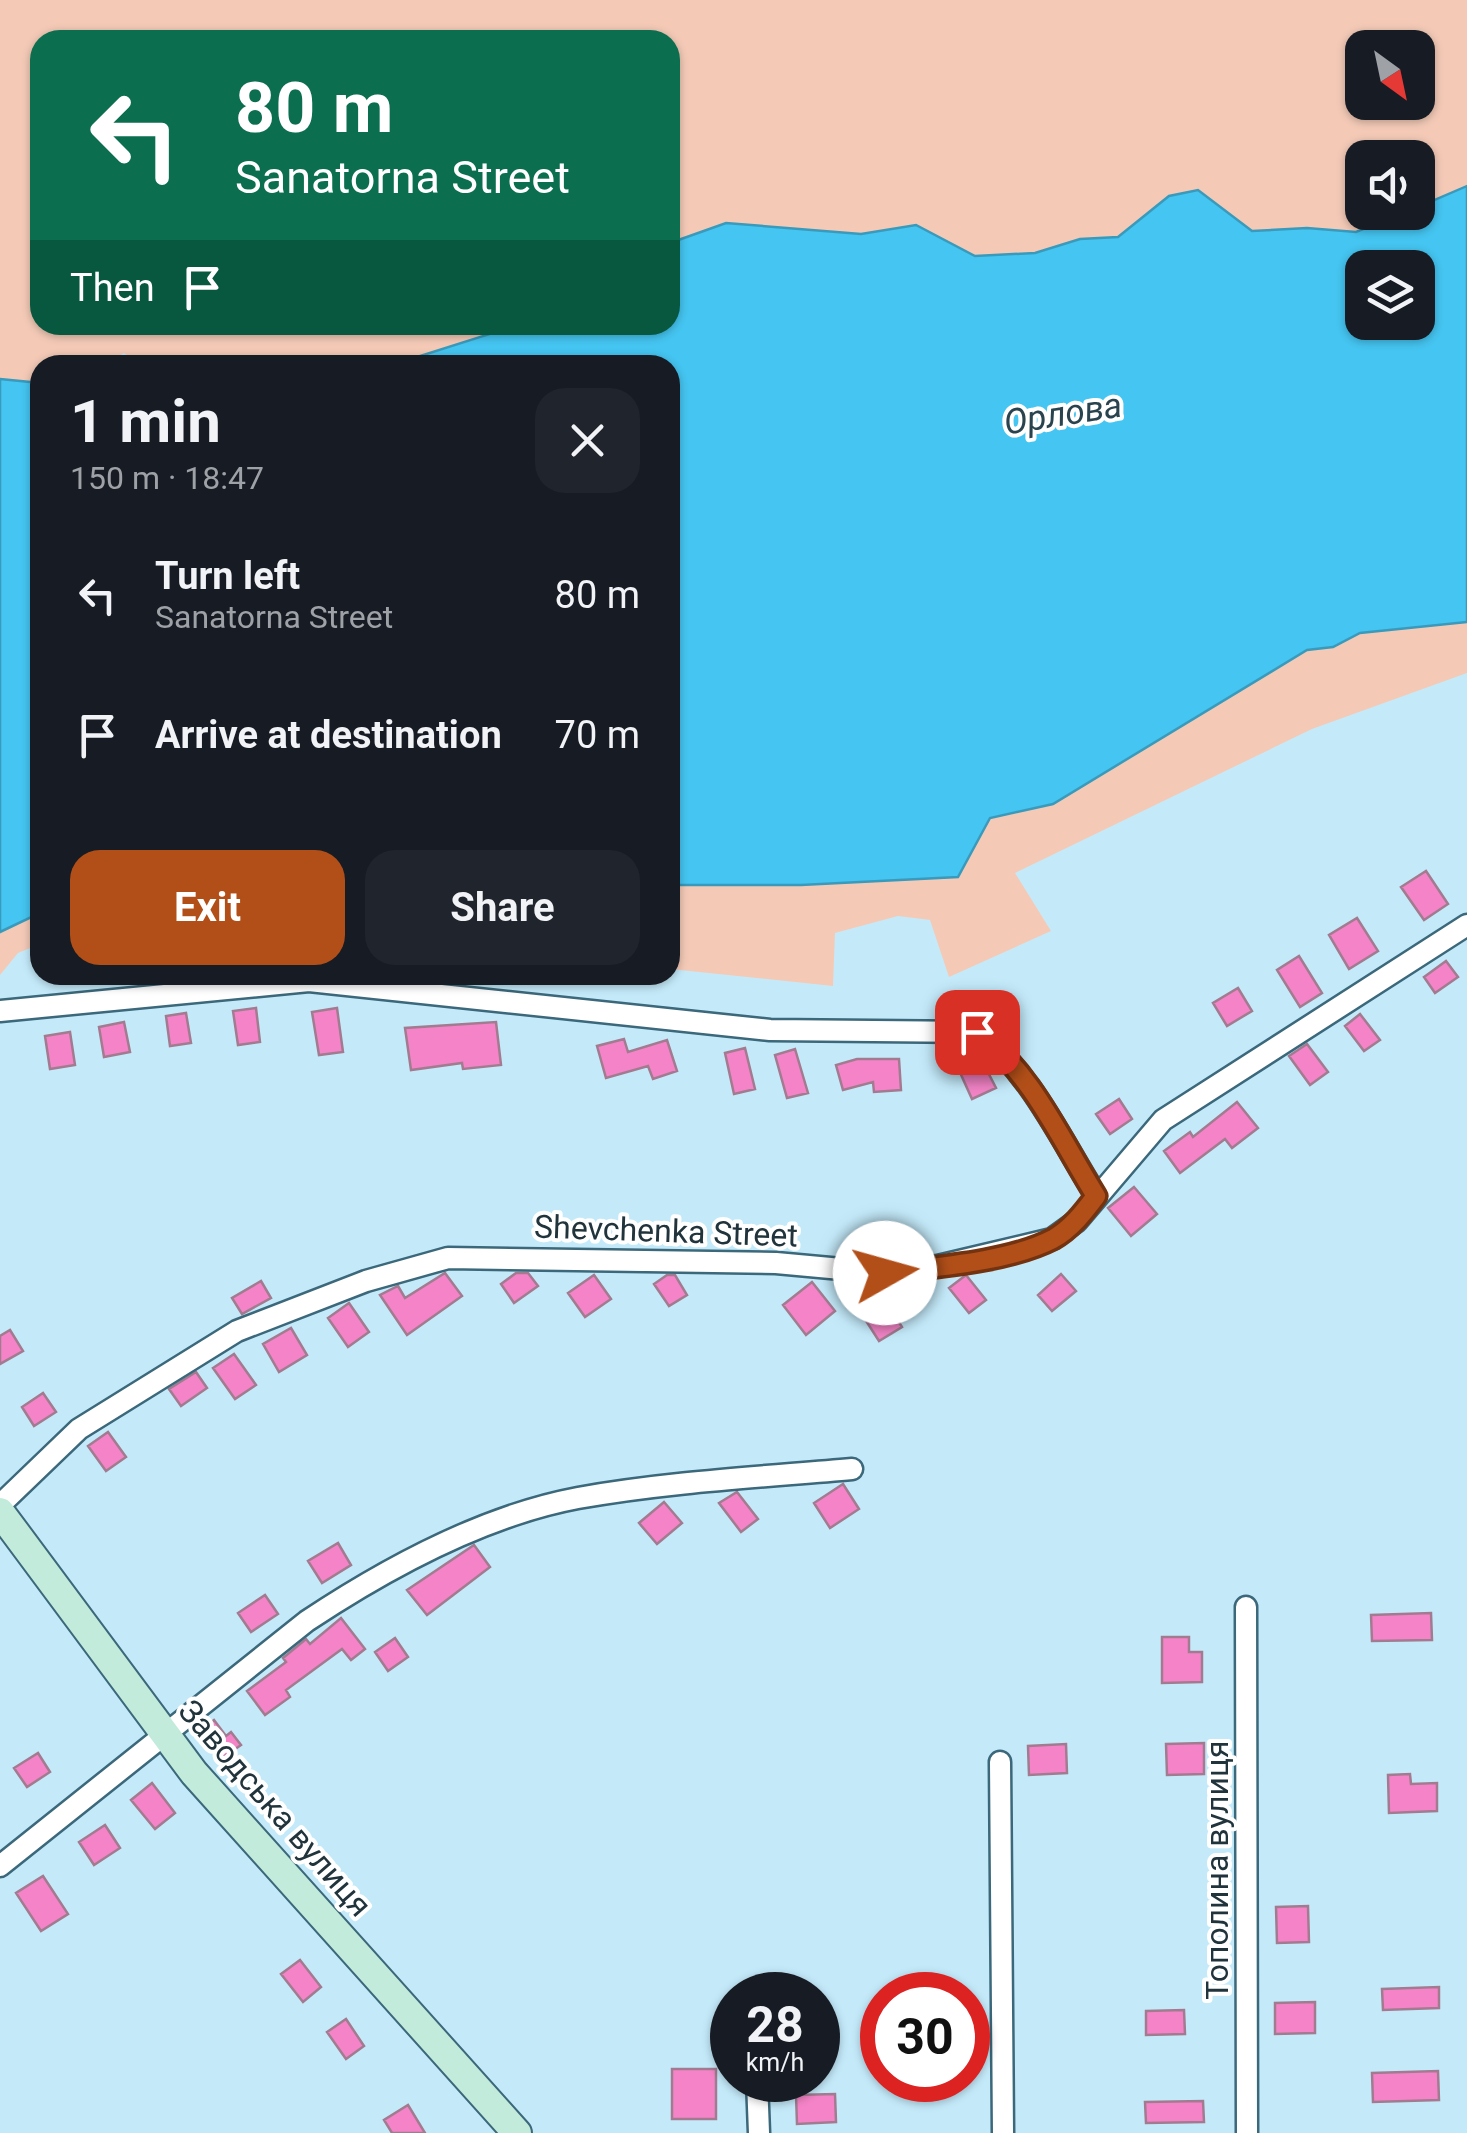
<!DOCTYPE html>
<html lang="en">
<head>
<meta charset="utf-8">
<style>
	body { margin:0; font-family:Roboto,sans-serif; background:#20242c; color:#f1f3f6; height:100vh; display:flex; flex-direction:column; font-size:38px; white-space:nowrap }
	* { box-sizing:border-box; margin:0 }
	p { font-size:32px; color:#9ea1a6 }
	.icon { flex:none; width:55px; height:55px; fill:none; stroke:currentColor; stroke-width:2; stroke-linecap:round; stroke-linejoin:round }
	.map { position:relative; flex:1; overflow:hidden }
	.sheet { position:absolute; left:30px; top:355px; width:650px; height:630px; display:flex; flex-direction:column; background:#171b24; border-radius:30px; box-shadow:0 2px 8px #0004 }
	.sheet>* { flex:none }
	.banner { position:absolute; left:30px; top:30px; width:650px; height:305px; border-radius:30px; box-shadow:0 2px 8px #0004; background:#0b6e4f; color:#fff; overflow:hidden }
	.needle { width:65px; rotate:147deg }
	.controls { position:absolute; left:1345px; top:30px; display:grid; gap:20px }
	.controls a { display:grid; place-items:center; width:90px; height:90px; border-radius:20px; background:#171b24; box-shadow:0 2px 8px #0004; font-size:50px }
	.speed { position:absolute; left:710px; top:1972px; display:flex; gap:20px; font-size:50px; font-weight:700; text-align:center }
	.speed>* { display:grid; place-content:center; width:130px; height:130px; border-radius:50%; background:#171b24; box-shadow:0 2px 8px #0004; line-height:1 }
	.speed small { font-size:25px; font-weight:400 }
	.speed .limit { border:15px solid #d22; background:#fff; color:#111 }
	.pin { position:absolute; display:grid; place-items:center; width:85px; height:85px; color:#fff; margin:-42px; border-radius:20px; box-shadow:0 5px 15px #0006 }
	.me { position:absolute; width:110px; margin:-55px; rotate:83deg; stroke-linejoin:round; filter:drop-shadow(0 0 8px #0008) }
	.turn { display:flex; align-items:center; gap:35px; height:210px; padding:0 40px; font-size:45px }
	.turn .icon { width:130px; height:130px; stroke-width:2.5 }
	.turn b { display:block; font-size:70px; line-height:85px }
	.then { display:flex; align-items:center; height:95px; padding:0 40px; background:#0003; gap:20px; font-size:38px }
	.round { display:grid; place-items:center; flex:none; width:105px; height:105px; border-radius:30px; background:#20242c }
	.head { display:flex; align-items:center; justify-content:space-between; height:170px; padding:0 40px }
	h1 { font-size:60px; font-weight:700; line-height:75px }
	.primary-button { display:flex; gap:20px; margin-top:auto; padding:20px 40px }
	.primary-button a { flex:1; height:115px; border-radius:30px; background:#b24f18; color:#fff; font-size:40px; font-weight:700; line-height:115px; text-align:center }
	.primary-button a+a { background:#20242c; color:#f1f3f6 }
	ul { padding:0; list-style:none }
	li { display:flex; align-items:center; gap:30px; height:140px; padding:0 40px }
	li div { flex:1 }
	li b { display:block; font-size:38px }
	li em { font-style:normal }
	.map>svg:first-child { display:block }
	.green { fill:#f4cab7; fill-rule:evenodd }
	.water { fill:#45c5f1; stroke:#3a9abb; stroke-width:2.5; fill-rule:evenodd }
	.building { fill:#f484c7; stroke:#a27b91; stroke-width:2.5 }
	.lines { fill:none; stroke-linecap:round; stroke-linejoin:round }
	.street-casing { stroke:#3b687a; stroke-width:25 }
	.secondary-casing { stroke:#3b687a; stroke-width:32 }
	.street { stroke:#fff; stroke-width:20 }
	.secondary { stroke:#c2ebdc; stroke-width:28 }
	.route-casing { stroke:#743310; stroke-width:25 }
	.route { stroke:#b24f18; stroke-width:18 }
	.labels { text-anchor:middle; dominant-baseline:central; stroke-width:8; stroke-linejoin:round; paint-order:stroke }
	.street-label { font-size:32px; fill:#21343c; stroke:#fff }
	.water-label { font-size:35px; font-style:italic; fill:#29444f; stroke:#fff }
</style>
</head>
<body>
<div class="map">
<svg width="1467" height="2133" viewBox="0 0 1467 2133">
	<rect width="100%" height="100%" fill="#c4eafa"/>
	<!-- green -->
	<path class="green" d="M0,0h1467v186l-49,21v-49h-56v54l41,1 -47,19 -49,-4 -55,4 -54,-42 -29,6 -51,41 -38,2 -45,14 -60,3 -60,-31 -54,9 -135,-11 -56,20v-203h-630v285h478l-98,31 -5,9h-277l-14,-12 -19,12h-65v18l-40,-4zM1362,48h56v54h-56z
		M1467,622v51l-155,56 -297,144 36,58 -102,46 -19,-57 -32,-4 -63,17 -2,53 -163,-17v-84h131l189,-67 64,-14 253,-154 26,-3 27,-14z
		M40,913v31l-22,9 -18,22v-43z"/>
	<!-- water -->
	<path class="water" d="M1467,186v436l-107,11 -27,14 -26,3 -254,154 -63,14 -32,59 -157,8h-131v-520h-255l5,-9 98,-31h152v-82l56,-20 135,11 55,-9 59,31 60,-3 45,-14 38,-2 51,-41 29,-6 54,41 55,-3 49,4 47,-19 15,-1v-5zM1362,268h56v54h-56z
		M0,379l40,4v530l-40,19z"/>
	<!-- building -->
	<path class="building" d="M1426,871l22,33 -24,16 -23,-33z
		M1357,918l21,33 -29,18 -20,-34z
		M1299,956l23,37 -22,14 -23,-37z
		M1446,961l12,16 -23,16 -11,-16z
		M1238,988l14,23 -25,15 -14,-23z
		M256,1008l4,34 -22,3 -5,-34z
		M337,1008l6,44 -24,3 -7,-43z
		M186,1013l5,30 -21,3 -4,-30z
		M1360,1014l20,26 -16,11 -19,-25z
		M124,1022l6,30 -26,5 -5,-30z
		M496,1022l5,43 -38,4 -1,-6 -51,7 -6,-42z
		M70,1032l5,33 -25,4 -5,-33z
		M624,1039l4,13 39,-12 10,31 -24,8 -5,-13 -42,12 -9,-32z
		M1307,1044l21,28 -18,13 -21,-29z
		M745,1048l10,41 -21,5 -9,-41z
		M795,1049l13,44 -21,5 -12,-43z
		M976,1049l20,39 -24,11 -18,-40z
		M857,1059h42l2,31 -27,2 -1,-10 -30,8 -7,-25z
		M1119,1099l13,20 -22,15 -14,-20z
		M1237,1102l21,26 -26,20 -7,-9 -45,34 -16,-22 26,-19 3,5z
		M1134,1187l23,27 -26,22 -23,-28z
		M445,1273l17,23 -55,39 -27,-40 18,-9 7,12z
		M516,1273h12l10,13 -24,17 -13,-19z
		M1061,1274l15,17 -24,20 -14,-16z
		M594,1275l17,24 -26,18 -17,-24z
		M667,1275h8l12,20 -18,11 -15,-22z
		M966,1275l20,25 -17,13 -20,-25z
		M261,1281l10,17 -29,16 -10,-16z
		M812,1282l23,29 -29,24 -23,-30z
		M886,1301l16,26 -23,14 -16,-25z
		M349,1303l20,29 -21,15 -20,-29z
		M291,1328l16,27 -28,17 -16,-28z
		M10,1330l13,21 -23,13v-28z
		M234,1354l22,31 -21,14 -22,-31z
		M196,1372l11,16 -26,18 -12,-17z
		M43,1393l13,19 -22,14 -12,-19z
		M108,1432l18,25 -20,14 -18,-25z
		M843,1484l16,25 -29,19 -16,-25z
		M737,1492l21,27 -17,13 -22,-29z
		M664,1502l18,21 -25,21 -18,-21z
		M338,1543l13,22 -29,18 -14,-22z
		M474,1545l16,22 -63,48 -20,-25z
		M265,1595l13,19 -27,18 -13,-19z
		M1431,1613l1,27 -60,1 -1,-26z
		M341,1618l24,31 -14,11 -9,-11 -56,41 4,7 -25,18 -18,-24 39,-29 -3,-4 23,-19 4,5z
		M1162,1637h27v15h13v30l-40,1z
		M395,1638l13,19 -20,14 -13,-19z
		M214,1720l12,16 5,-4 10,13 -20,14 -21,-28z
		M1204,1743v31l-37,1 -1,-31z
		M1066,1744l1,29 -38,2 -1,-29z
		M38,1753l12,19 -23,15 -13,-19z
		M1410,1774l1,10 26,-1v28l-48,2 -1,-38z
		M152,1783l23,30 -20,16 -24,-29z
		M105,1825l15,23 -26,17 -15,-23z
		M43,1876l25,38 -27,17 -25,-38z
		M1308,1906l1,36 -32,1 -1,-36z
		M300,1960l21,27 -18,15 -22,-28z
		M1439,1987v21l-56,2 -1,-21z
		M1315,2002v31l-40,1v-31z
		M1184,2010l1,24 -39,1v-24z
		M346,2019l18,27 -18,13 -19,-27z
		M672,2069h44v50h-44z
		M1438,2071l1,29 -66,2 -1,-29z
		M835,2094l1,28 -39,2 -1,-29z
		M1203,2101l1,21 -58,1 -1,-21z
		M408,2105l17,28h-33l-8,-13z"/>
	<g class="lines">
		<!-- street casing -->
		<g class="street-casing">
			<path id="street" d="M0,1011l309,-30 461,49 207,2c53,39 84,108 119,163
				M0,1505l79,-76 158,-98 129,-50 82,-23 328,5 109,10 53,-7 114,-27 25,-18 86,-101 304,-195
				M1246,1607l1,526
				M1000,1762l3,371
				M0,1866l307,-245c80,-53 175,-105 271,-123 89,-16 183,-21 274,-29
				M752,1992l1,3
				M757,2080l2,53"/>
		</g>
		<!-- secondary casing -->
		<g class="secondary-casing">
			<path id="secondary" d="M0,1512l194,261 323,360"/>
		</g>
		<!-- street -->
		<use href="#street" class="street"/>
		<!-- secondary -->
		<use href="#secondary" class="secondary"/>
	</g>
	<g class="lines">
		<!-- route casing -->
		<g class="route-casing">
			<path id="route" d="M885,1273c49,-6 124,-11 168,-34 18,-10 31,-27 43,-43 -35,-56 -65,-125 -119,-164"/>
		</g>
		<!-- route -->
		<use href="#route" class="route"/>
	</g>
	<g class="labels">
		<!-- street labels -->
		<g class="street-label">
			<text transform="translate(666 1231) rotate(2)">Shevchenka Street</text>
			<text transform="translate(275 1808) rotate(49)">Заводська вулиця</text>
			<text transform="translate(1217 1870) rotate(-90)">Тополина вулиця</text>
		</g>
		<!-- water labels -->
		<g class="water-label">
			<text transform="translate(1063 414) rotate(-9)">Орлова</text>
		</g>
	</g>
</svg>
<div class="controls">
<a><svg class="needle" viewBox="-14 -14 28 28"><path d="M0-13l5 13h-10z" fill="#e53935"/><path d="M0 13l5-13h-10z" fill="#9ea1a6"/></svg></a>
<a><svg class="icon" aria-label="sound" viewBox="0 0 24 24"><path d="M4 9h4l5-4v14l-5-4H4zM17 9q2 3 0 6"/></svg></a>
<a><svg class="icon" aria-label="layers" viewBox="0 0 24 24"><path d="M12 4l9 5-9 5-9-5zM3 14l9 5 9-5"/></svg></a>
</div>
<div class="speed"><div>28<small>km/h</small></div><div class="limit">30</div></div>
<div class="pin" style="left:977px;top:1032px;background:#d93025"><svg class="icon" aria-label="arrive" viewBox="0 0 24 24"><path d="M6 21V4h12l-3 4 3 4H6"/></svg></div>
<svg class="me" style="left:885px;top:1273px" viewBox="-20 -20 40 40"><circle r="19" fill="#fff"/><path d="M0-13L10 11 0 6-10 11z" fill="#b24f18"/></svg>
<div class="banner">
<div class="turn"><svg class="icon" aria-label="left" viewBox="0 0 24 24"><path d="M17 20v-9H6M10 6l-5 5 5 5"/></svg><div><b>80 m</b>Sanatorna Street</div></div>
<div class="then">Then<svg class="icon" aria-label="arrive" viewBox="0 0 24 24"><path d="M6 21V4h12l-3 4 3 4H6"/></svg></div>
</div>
<section class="sheet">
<div class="head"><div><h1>1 min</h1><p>150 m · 18:47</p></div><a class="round"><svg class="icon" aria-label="close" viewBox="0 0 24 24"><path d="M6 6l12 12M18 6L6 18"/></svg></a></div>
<ul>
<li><svg class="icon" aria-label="left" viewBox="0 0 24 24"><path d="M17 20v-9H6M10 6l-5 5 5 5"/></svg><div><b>Turn left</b><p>Sanatorna Street</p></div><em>80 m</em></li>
<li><svg class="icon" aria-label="arrive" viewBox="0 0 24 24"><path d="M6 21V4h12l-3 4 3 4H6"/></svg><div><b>Arrive at destination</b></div><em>70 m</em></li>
</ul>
<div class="primary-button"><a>Exit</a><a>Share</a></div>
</section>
</div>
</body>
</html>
